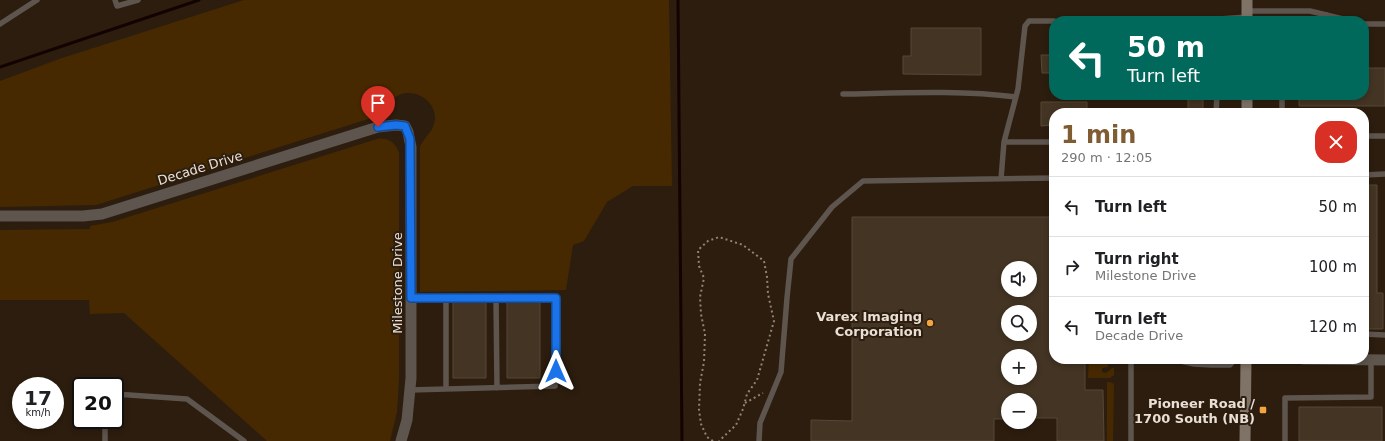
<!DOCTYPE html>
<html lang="en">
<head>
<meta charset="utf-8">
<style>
	body { margin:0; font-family:"DejaVu Sans",sans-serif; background:#f6f6f6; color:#202124; height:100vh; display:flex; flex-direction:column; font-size:15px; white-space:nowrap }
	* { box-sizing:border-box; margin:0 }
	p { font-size:13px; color:#757577 }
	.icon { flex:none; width:22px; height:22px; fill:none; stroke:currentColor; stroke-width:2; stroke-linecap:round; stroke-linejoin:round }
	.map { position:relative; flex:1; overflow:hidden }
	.drawer { position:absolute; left:1049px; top:108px; width:320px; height:256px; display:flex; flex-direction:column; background:#fff; border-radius:16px; box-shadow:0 2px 6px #0003 }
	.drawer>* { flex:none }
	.guide { position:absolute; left:1049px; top:16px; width:320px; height:84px; border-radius:16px; box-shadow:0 2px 6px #0003; background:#00695c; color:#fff; overflow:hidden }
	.fabs { position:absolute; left:1001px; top:261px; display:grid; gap:8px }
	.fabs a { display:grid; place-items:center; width:36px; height:36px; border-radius:50%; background:#fff; box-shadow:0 2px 6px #0003; font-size:20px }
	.speed { position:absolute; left:12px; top:377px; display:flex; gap:8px; font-size:20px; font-weight:700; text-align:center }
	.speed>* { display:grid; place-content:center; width:52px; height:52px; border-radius:50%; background:#fff; box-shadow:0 2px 6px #0003; line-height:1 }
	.speed small { font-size:10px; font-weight:400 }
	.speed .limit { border:2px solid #111; border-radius:6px; background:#fff; color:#111 }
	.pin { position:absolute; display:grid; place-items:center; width:34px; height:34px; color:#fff; margin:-41px -17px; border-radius:50% 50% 50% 0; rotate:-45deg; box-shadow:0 0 4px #0007 }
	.pin .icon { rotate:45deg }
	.me { position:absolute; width:44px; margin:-22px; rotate:0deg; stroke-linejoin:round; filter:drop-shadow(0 0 3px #0008) }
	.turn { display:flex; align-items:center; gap:14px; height:84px; padding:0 12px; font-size:18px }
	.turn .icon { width:52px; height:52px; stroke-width:2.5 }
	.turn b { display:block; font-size:28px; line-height:34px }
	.round { display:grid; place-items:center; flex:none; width:42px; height:42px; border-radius:16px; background:#f6f6f6 }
	.headline { display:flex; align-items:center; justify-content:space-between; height:68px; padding:0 12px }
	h1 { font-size:24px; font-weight:800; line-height:30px; color:#7f5c32 }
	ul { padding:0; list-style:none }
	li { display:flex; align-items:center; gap:12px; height:60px; padding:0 12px; border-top:1px solid #e0e0e0 }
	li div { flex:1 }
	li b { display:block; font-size:15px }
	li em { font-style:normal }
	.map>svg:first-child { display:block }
	.green { fill:#462900 }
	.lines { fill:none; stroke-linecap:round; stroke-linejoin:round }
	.stream { stroke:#120300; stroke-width:3 }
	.building { fill:#433423; stroke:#574736; fill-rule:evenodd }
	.path { stroke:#908477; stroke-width:2; stroke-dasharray:2 3; stroke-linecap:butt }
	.service { stroke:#5d554e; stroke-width:5.5 }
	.minor { stroke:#5d554e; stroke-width:11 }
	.tertiary { stroke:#5d554e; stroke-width:11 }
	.secondary { stroke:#7f7367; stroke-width:11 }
	.route-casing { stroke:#114b97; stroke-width:10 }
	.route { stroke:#1a73e8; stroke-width:7 }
	.poi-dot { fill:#f3a442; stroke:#2c1d0e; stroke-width:1.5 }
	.labels { text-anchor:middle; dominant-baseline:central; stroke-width:4; stroke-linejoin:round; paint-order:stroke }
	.street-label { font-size:13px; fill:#e9dfd5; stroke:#2c1d0e }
	.poi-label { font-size:13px; font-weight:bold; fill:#e9dfd5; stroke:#2c1d0e; text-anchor:end }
</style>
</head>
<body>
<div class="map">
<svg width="1385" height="441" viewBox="0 0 1385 441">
	<rect width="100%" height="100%" fill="#2c1d0e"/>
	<!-- green -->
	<path class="green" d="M244,0h425l3,186h-39l-26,16 -23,39 -11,4 -7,45 -146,2v-145c3,-9 12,-14 14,-23 6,-20 -17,-37 -35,-29 -9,4 -11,14 -18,20l-285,90 -96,2v-126l59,-22z
		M377,139c11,-2 19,4 22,14v227l-2,32 -7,29h-123l-143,-128 -34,1 -1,-14h-89v-70l90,-1v-3l22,-4z
		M1089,359h19v8l-6,1v4l4,1 6,-5h2v7l-4,3h-22z
		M1107,382h3l4,2 -1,57h-6z"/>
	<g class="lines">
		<!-- stream -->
		<path class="stream" d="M678,0l4,441
			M0,67l199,-67"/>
	</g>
	<!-- building -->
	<path class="building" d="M911,28h70v47l-78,-1v-18h8z
		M1041,55h13v18h-12z
		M1364,68h21v38h-86v-11h65z
		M1188,95h15v18h-15z
		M1041,102h46v11h-33v12l-13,1z
		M1364,185h13v108h6v36h-19z
		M852,217h202v142h31v31h18l1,51h-47v-23h-27v-18h-22v19h-14v22h-183v-21l41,1zM1008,268h22v22h-22zM1008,312h22v22h-22zM1008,356h22v22h-22z
		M453,302h33v76h-33z
		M507,302h33v76h-33z
		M1299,407h83v34h-83z"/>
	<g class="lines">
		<!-- path -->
		<path class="path" d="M745,403l18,-10
			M713,441l-6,-4 -6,-13 -2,-14 1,-27 4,-21 1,-28 -4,-20 -1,-17 4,-19 -5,-12 -1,-16 10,-9 11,-4 24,8 21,16 3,16 1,17 6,27 -17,59 -10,14 -4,15 -7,16 -17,16"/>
		<!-- service -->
		<path class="service" d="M115,0l2,6 21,-6
			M1247,11h63l41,10
			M1139,21l80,-2
			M1219,21v-2l28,-2
			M1321,21l6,-6
			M0,24l37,-24
			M1364,24h21
			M843,94c58,-1 115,-4 173,3
			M1216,113l1,-18
			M1282,113v-18
			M1364,136h21
			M1004,142l14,-53 7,-63 4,-5h25
			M1364,175l21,-1
			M1001,179l3,-37h50
			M446,298v91
			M496,298l1,90
			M1364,334l21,1
			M1131,359v82
			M1210,359l1,6h19l5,-6
			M1131,360h45l18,4 17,1
			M410,390l145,-4v-89h-144
			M115,394l72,5 57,42
			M105,441v-21
			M759,441l1,-18 21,-51 6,-74 4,-39 41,-52 31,-26 191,-3
			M1285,441v-43l86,-1v-37"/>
		<!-- minor -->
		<path class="minor" d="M0,216h83l19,-2 276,-87 18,-2 9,1 3,6 3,15v231l-4,42 -6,21"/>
		<!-- tertiary -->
		<path class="tertiary" d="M1303,359l82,1"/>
		<!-- secondary -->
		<path class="secondary" d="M1247,0v21
			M1247,113v-18
			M1245,441l1,-82"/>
	</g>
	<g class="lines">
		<!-- route casing -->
		<g class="route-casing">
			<path id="route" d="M378,127l18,-2 9,1 5,13 1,159h145v73"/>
		</g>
		<!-- route -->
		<use href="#route" class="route"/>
	</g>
	<!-- markers -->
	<g class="poi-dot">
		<circle cx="930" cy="323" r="4"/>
		<rect x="1259" y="406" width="8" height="8" rx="2"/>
	</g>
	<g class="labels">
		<!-- street labels -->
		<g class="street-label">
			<text transform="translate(200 168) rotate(-17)">Decade Drive</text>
			<text transform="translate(397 283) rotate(-90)">Milestone Drive</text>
		</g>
		<!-- poi labels -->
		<g class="poi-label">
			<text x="922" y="316">Varex Imaging<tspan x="922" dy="15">Corporation</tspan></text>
			<text x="1255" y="403">Pioneer Road /<tspan x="1255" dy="15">1700 South (NB)</tspan></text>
		</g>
	</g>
</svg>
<div class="fabs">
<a><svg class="icon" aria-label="sound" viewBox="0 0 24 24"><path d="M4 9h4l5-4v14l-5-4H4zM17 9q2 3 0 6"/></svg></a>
<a><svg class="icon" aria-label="search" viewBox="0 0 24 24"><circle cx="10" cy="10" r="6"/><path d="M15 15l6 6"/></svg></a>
<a>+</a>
<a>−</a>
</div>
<div class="speed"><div>17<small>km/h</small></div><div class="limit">20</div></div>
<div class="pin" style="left:378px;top:127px;background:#d93025"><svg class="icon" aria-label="arrive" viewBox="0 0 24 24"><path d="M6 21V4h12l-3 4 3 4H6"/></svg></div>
<svg class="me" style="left:556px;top:371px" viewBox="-20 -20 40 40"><path d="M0-17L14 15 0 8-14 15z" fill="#1a73e8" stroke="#fff" stroke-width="4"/></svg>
<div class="guide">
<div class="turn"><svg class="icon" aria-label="left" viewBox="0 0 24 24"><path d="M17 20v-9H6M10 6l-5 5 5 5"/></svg><div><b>50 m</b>Turn left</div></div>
</div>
<section class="drawer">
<div class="headline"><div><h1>1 min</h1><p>290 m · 12:05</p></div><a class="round" style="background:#d93025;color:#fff"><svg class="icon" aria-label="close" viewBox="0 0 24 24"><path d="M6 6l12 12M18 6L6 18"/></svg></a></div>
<ul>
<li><svg class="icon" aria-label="left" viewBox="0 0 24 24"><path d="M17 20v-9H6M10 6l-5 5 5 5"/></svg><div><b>Turn left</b></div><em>50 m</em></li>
<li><svg class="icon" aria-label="right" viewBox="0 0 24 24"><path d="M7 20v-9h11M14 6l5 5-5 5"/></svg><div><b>Turn right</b><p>Milestone Drive</p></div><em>100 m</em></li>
<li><svg class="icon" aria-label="left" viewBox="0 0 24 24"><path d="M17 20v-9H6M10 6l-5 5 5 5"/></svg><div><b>Turn left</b><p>Decade Drive</p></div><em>120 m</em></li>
</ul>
</section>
</div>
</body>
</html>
